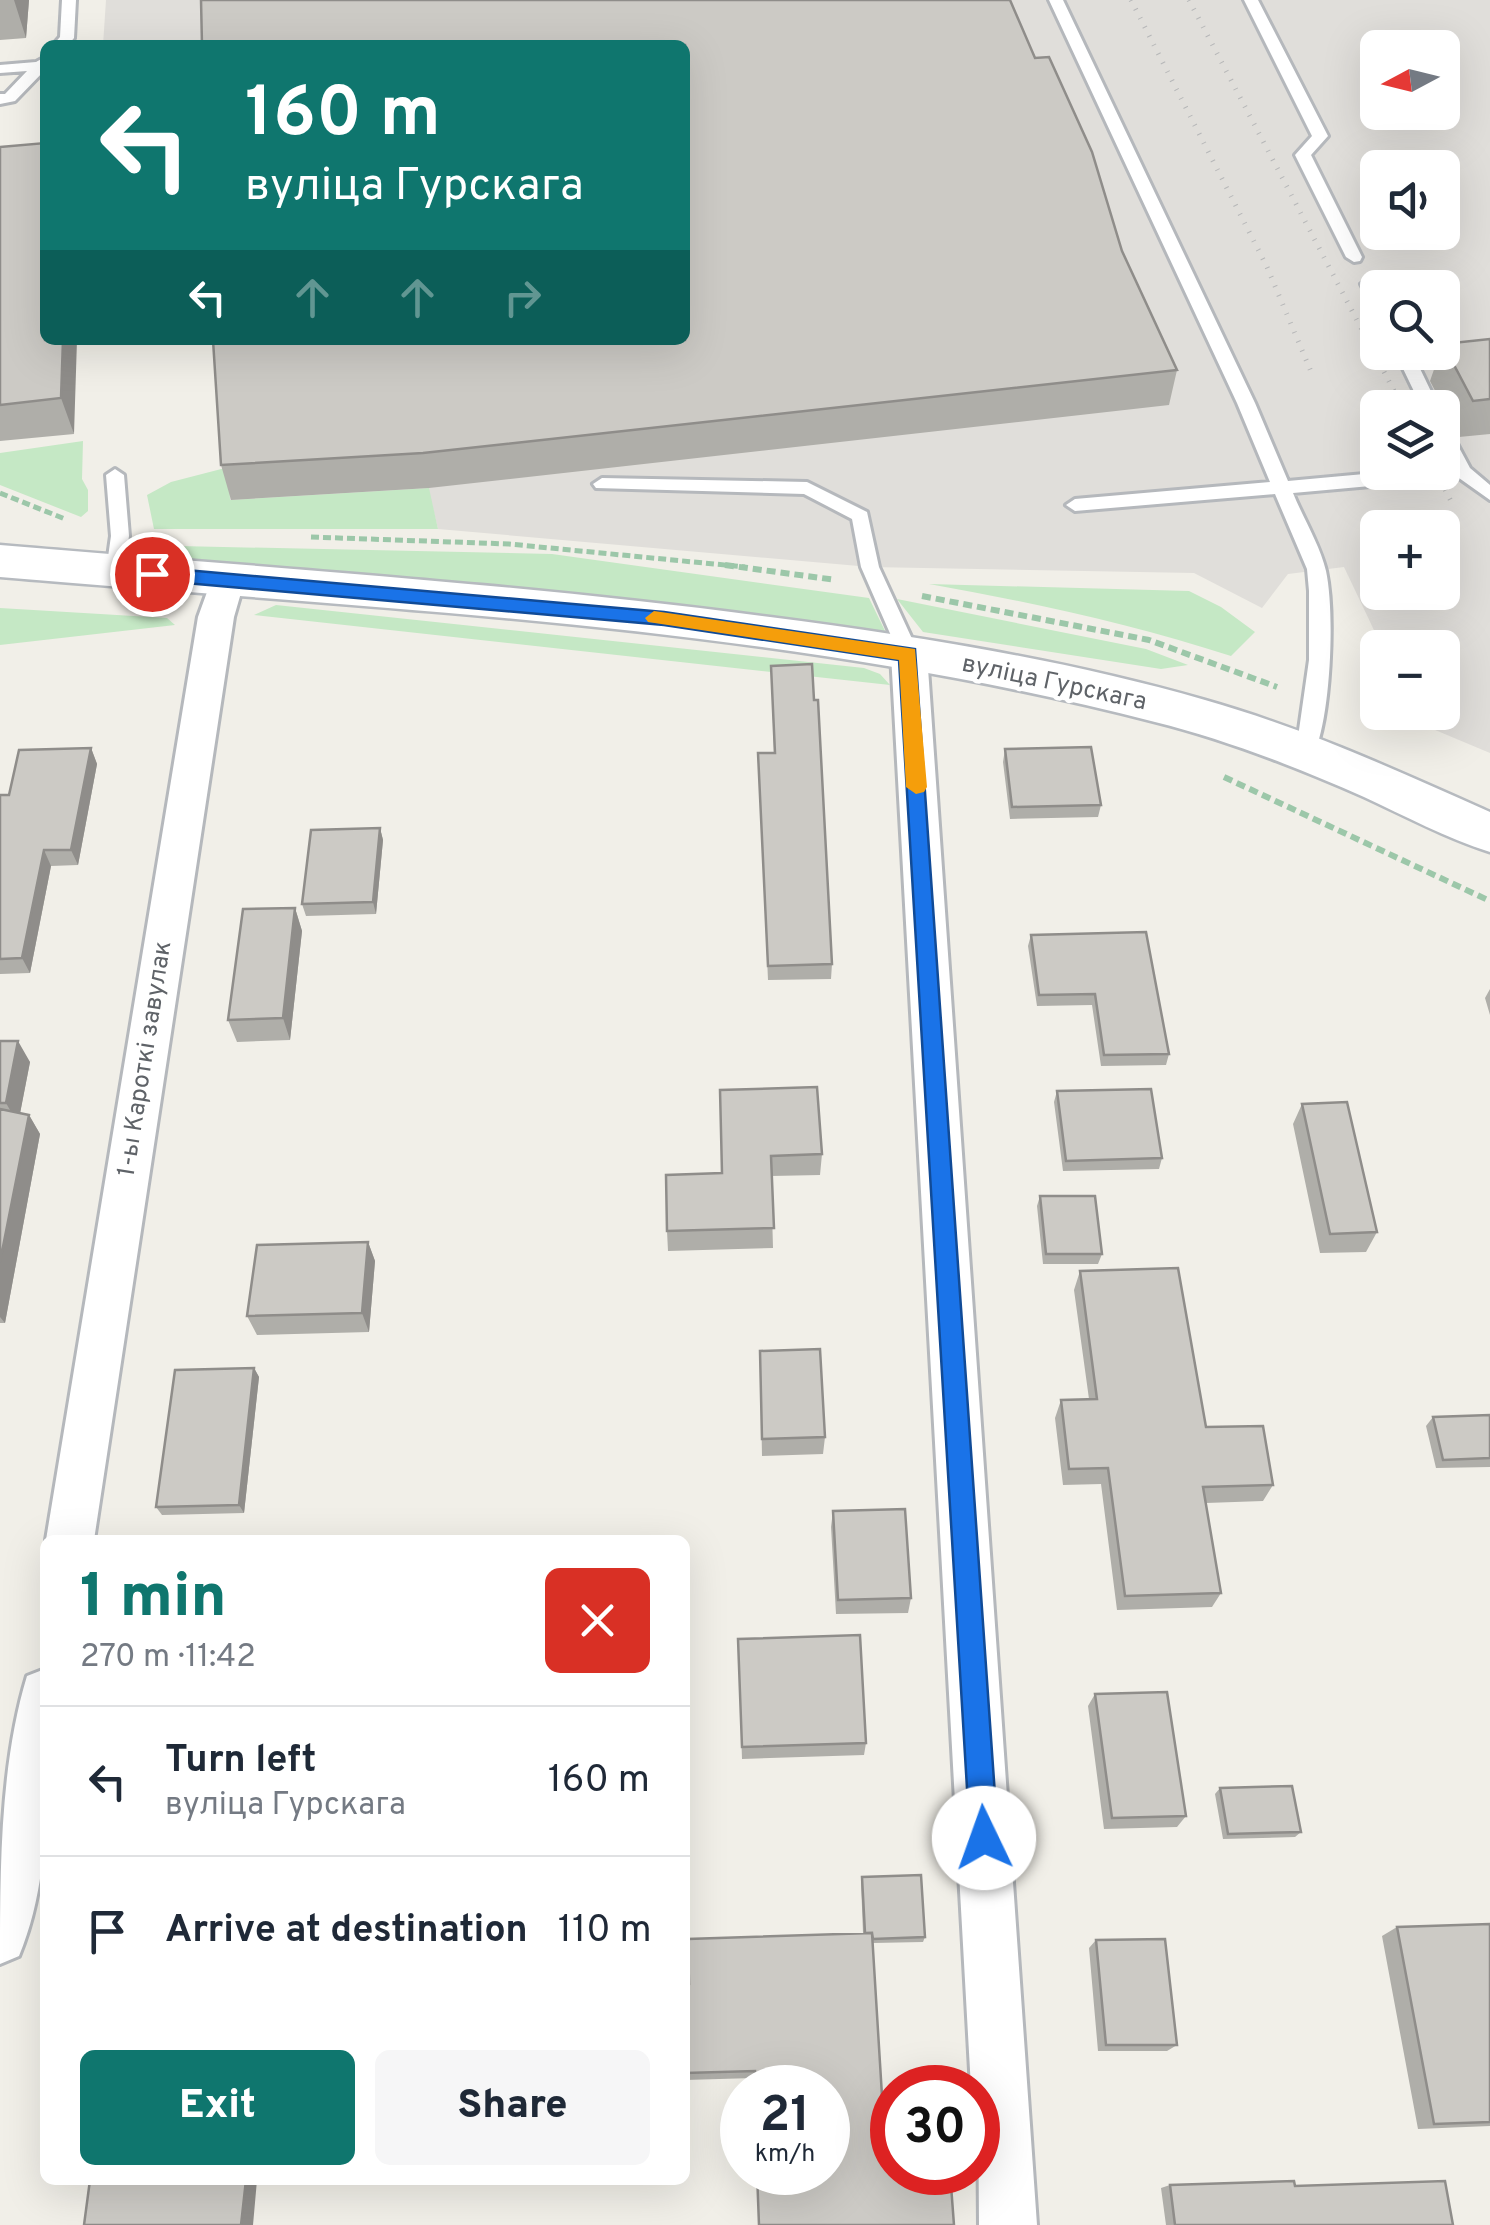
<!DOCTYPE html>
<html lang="en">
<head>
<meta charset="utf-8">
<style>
	body { margin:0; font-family:Overpass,sans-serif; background:#f6f6f7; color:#1f2937; height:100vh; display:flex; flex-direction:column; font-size:38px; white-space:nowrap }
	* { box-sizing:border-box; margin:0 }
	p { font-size:32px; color:#747a83 }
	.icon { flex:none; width:55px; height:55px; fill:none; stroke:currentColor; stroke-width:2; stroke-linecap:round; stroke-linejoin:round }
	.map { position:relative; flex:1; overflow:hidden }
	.details { position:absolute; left:40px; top:1535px; width:650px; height:650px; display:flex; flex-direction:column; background:#fff; border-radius:15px; box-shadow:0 10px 40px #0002 }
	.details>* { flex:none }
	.banner { position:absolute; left:40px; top:40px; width:650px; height:305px; border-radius:15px; box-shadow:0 10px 40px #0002; background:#0f766e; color:#fff; overflow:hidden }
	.needle { width:65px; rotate:263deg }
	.controls { position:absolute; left:1360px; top:30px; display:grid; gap:20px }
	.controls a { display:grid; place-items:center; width:100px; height:100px; border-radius:15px; background:#fff; box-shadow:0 10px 40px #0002; font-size:50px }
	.speed { position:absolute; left:720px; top:2065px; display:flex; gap:20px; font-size:50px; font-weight:700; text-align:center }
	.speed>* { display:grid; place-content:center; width:130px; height:130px; border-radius:50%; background:#fff; box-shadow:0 10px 40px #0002; line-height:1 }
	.speed small { font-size:25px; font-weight:400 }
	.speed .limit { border:15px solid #d22; background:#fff; color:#111 }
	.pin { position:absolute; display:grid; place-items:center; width:85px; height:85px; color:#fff; margin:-42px; border:5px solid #fff; border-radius:50%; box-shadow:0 2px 10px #0007 }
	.me { position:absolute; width:110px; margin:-55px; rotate:357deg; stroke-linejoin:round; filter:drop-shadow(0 0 8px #0008) }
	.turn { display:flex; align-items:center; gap:35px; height:210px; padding:0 40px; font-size:45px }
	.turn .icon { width:130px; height:130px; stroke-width:2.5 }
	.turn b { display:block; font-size:70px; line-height:85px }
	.lanes { display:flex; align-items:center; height:95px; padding:0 40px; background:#0003; justify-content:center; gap:50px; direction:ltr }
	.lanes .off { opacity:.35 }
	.round { display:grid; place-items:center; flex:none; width:105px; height:105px; border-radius:15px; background:#f6f6f7 }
	.summary { display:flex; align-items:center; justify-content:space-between; height:170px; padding:0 40px }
	h1 { font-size:60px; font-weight:800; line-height:75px; color:#0f766e }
	.cta { display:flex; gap:20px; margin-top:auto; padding:20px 40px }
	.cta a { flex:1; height:115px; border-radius:15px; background:#0f766e; color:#fff; font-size:40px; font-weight:800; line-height:115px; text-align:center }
	.cta a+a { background:#f6f6f7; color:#1f2937 }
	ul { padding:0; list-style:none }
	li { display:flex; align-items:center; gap:30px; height:150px; padding:0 40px; border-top:2px solid #e0e1e3 }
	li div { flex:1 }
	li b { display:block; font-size:38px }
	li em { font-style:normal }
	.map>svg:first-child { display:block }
	.industrial { fill:#e0deda; fill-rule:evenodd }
	.green { fill:#c5e8c5 }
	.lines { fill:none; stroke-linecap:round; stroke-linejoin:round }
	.lane-casing { stroke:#b5b8bc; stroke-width:6 }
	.street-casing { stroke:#b5b8bc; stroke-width:6 }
	.secondary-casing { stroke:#b6babf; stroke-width:5 }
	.path-far1 { stroke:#9cc7a9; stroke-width:5; stroke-dasharray:8 4; stroke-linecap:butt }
	.path { stroke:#9cc7a9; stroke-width:6; stroke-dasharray:9 5; stroke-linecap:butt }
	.lane { fill:#fff; fill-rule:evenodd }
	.street { fill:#fff; fill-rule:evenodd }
	.secondary { fill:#fff; fill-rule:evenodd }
	.rail { stroke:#b6b7b8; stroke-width:5; stroke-dasharray:1 9; stroke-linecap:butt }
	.wall { fill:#afaea9 }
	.shaded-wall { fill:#8f8d8a }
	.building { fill:#cccac5; stroke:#8f8d8a; stroke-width:2.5 }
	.route { fill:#1a73e8; stroke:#114b97; stroke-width:2.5 }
	.slow { fill:#f59e0b }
	.labels { text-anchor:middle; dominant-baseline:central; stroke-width:9; stroke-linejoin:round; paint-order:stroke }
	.street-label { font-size:25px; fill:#5f6368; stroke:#fff }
</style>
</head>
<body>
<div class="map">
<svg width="1490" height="2225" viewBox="0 0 1490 2225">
	<rect width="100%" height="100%" fill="#f1efe8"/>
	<!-- industrial -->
	<path class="industrial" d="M106,0h1384v753l-74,-31 -5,-9 31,-1v-64l-60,-1 -38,-80 -56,7 -26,34 -68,-35 -324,-6 -432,-38 -10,-41 -198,12 -1,-33 456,-127v-295h-582zM1378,48h64v64h-64zM1378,168h64v64h-64zM1378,288h64v64h-64zM1378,408h64v64h-64zM1378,528h64v64h-64z"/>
	<!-- green -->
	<path class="green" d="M83,441l-1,38 6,11v21l-7,6 -81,-32v-32z
		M229,467l1,33 199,-12 9,41h-284l-7,-34 24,-13z
		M179,546l373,8 317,44 17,35c-230,-35 -461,-52 -693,-68l-16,-11z
		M929,584l260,7 32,16 34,25 -24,24c-99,-32 -200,-54 -302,-72z
		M897,599l249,50 42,16 -27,4 -238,-37z
		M276,605l588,63 16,6 10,11 -636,-70z
		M0,608l167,10 8,7 -175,20z"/>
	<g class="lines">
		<!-- lane casing -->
		<g class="lane-casing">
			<path id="lane" d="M62,0h14l-2,38 -6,7h-15l7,-8z
				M1049,0h14l192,403 33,78 98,-9h56v-4l10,-1 -10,-18v-24l6,2 22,41 20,17v15l-31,-22 -166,15c10,25 27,52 33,78 9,42 5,147 -13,185l-7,2 -10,-7 13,-91v-69l-2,-22 -32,-75 -200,17 -9,-6 9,-6 195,-17 -33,-79z
				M1244,0h14l70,136 -17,19 51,102 -2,4 -6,1 -8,-5 -51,-102 17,-19z
				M45,57v13l-30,31 -15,3v-10h5l22,-23 -27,2v-8l36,-3z
				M1369,279l10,9 -1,18 -6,-1 -11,-21z
				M1395,352h17l27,56h-17z
				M115,469l9,6 5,61 -5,35 -9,7 -9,-7 5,-35 -5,-61z
				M602,478l205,4 60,30 12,55 40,87 -10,7 -10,-7 -38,-87 -9,-48 -48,-25 -208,-6 -3,-4z"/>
		</g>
		<!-- street casing -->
		<g class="street-casing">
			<path id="street" d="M227,567l12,3 6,9 -11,38 -140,923h-48l152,-923 17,-47z
				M909,641l13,4 5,9 110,1571h-58l-1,-137h-7l-80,-1434 5,-9z
				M45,1669c0,93 11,199 -26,287l-19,8c0,-95 0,-199 27,-288z"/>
		</g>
		<!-- secondary casing -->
		<g class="secondary-casing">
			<path id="secondary" d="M0,545c257,22 514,38 770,72 146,19 293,42 435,83 99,28 191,70 285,112v40c-44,-14 -85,-36 -126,-55 -68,-30 -137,-57 -209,-75 -376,-97 -770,-112 -1155,-145z"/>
		</g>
		<!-- path-far1 -->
		<path class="path-far1" d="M0,493l65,26
			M311,537l198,7 236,23"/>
		<!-- path -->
		<path class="path" d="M725,565l111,15
			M922,596l227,44 128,47
			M1224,777l266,124"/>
		<!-- lane -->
		<use href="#lane" class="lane"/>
		<!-- street -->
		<use href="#street" class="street"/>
		<!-- secondary -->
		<use href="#secondary" class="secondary"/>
		<!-- rail -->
		<path class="rail" d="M1131,0l136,267 45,107
			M1189,0l214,408
			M1436,472l17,33"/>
	</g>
	<!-- wall -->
	<path class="wall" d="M0,0h29l-3,38 -26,2z
		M0,147l74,287 -74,7z
		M1122,251l55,119 -8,35 -740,83 -198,12 -10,-35z
		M1490,339v95l-31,3 -29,-56 10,-29h2l1,-8z
		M771,666l61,298 -1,15 -63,1 -10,-227h16z
		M91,748l6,16 -19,101 -27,1 -21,107 -30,1v-177l9,-2z
		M1005,749l96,56 -3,12 -88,2 -7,-57z
		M380,828l3,12 -7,74 -70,2 -4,-12z
		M295,908l7,23 -12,109 -53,2 -9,-22z
		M1031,935l138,119 -3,11 -65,1 -9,-61 -55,1 -9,-60z
		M1490,989v26l-5,-17z
		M0,1041l30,21 -10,51 9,2 11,19 -35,189h-5z
		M720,1090l102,64 -2,21 -49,1 2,72 -105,3 -1,-20 55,-58z
		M1057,1091l105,67 -3,11 -96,2 -9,-69z
		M1302,1104l75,128 -11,20 -46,1 -27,-129z
		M1040,1196l62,58 -4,10h-55l-6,-58z
		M368,1242l7,19 -6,71 -112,3 -10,-19z
		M1080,1271l126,156 67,58 -10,16 -57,2 15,90 -9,14 -95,3 -16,-126 -38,1 -8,-67 6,-18 28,-1 -15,-109z
		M760,1351l65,86 -2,17 -61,2z
		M254,1368l5,9 -15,136 -82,2 -6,-8z
		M1490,1415v52l-54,1 -10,-42 7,-9z
		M833,1511l78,87 -3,15 -72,1 -5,-87z
		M738,1639l128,104 -2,12 -122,4z
		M1095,1694l91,122 -9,11 -73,2 -16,-123z
		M1220,1788l81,44 -6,5 -72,2 -8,-45z
		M862,1877l63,60 -2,5 -50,1 10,169 9,60 -138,-94 -69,2v-95l178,-52 -2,-51z
		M1490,1924v202l-72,3 -36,-193 15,-9z
		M1096,1940l81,105 -10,6h-69l-9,-103z
		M1170,2185l125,1 158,39h-287l-5,-37z"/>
	<!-- shaded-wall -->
	<path class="shaded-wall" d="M14,0h15l-3,38z
		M63,340h14l-3,94 -13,-36z
		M91,748l6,16 -19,101 -7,-15z
		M380,828l3,12 -7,74 -3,-12z
		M44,850l7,16 -21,107 -8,-15z
		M295,908l7,23 -12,109 -7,-22z
		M18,1041l12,21 -12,62 -12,-21z
		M29,1115l11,19 -35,189 -5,-6v-55z
		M368,1242l7,19 -6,71 -7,-19z
		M254,1368l5,9 -15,136 -5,-8z
		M246,2180h11l-4,45h-12z"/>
	<!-- building -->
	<path class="building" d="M201,0h809l25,58 14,-1 43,95 30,99 55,119 -754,83 -202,12 -8,-125h472v-295h-483z
		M45,143v197h18l-2,58 -61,7v-258z
		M1490,339v60l-17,2 -30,-57z
		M812,664l2,36h4l14,264 -64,2 -10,-213h17l-4,-87z
		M1091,747l10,58 -89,2 -7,-58z
		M91,748l-20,102h-27l-22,108 -22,1v-164h9l10,-45z
		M380,828l-7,74 -71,2 9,-74z
		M295,908l-12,110 -55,2 15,-111z
		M1146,932l23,122 -65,1 -9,-61 -56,1 -8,-60z
		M0,1041h18l-12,62h-6z
		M817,1087l5,67 -51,2 3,72 -107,3 -1,-56 56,-2 -2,-83z
		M1151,1089l11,69 -96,3 -9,-70z
		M1347,1102l30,130 -47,2 -28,-130z
		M0,1109l29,6 -29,147z
		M1040,1196h55l7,58h-56z
		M368,1242l-6,71 -115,3 10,-71z
		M1178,1268l28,159 57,-1 10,59 -70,2 18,106 -96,3 -17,-128 -39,1 -8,-69 36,-1 -17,-128z
		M820,1349l5,88 -63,2 -2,-88z
		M254,1368l-15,137 -83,2 19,-137z
		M1490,1415v43l-47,2 -10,-43z
		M905,1509l6,89 -73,2 -5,-89z
		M860,1635l6,108 -124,4 -4,-108z
		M1167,1692l19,124 -74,2 -17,-124z
		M1292,1786l9,46 -73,2 -8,-46z
		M921,1875l4,62 -52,2 -1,-6h-7l-3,-56z
		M1490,1924v198l-56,2 -37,-197z
		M872,1933l11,179h9v60h58l4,53h-195l-2,-53h71v-84h-73v-17l-70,2v-88l4,-1 -1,-45z
		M1165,1939l12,106h-71l-10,-105z
		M90,2180h156l-5,45h-157z
		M1294,2181l1,5 150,-5 8,44h-278l-5,-40z"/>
	<!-- route -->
	<path class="route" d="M152,567l512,45 251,37 83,1189 -4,10 -10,4 -10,-4 -4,-10 -71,-1178 -235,-35 -512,-45 -9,-6z"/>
	<!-- slow -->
	<path class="slow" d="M654,611l261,38 12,138 -3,5 -8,2 -10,-7 -7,-127 -251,-38 -3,-4z"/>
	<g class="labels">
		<!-- street labels -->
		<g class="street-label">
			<text transform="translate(1054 684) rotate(12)">вуліца Гурскага</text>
			<text transform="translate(146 1059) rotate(-81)">1-ы Кароткі завулак</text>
		</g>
	</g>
</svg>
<div class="controls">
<a><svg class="needle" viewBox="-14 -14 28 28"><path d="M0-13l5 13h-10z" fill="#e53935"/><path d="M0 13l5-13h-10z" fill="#747a83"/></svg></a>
<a><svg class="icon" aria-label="sound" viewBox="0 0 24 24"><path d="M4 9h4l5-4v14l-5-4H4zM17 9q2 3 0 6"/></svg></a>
<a><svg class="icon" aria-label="search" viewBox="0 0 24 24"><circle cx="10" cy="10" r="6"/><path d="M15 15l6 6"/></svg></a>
<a><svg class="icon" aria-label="layers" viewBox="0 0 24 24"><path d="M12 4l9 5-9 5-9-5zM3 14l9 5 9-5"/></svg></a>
<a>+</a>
<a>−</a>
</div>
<div class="speed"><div>21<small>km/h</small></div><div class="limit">30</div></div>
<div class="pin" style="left:152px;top:574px;background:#d93025"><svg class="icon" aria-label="arrive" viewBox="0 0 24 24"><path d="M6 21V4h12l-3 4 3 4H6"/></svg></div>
<svg class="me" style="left:984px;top:1838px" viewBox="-20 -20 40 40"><circle r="19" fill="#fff"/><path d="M0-13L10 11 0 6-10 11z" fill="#1a73e8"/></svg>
<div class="banner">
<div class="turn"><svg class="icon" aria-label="left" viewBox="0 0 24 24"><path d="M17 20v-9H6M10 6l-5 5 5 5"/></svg><div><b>160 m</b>вуліца Гурскага</div></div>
<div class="lanes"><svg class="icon" aria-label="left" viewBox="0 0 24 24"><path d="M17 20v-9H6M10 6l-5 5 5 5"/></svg><svg class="icon off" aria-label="ahead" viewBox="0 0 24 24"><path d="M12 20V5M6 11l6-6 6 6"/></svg><svg class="icon off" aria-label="ahead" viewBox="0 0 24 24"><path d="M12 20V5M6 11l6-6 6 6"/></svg><svg class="icon off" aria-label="right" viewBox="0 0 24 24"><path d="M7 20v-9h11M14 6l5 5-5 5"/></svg></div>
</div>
<section class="details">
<div class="summary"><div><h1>1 min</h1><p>270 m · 11:42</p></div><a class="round" style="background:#d93025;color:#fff"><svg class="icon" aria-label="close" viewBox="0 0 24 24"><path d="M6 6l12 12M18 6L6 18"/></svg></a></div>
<ul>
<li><svg class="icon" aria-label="left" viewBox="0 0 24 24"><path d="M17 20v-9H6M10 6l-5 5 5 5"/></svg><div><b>Turn left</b><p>вуліца Гурскага</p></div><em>160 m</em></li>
<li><svg class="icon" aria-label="arrive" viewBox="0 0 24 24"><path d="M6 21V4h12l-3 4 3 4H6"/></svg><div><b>Arrive at destination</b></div><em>110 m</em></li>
</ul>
<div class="cta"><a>Exit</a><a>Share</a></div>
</section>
</div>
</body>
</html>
